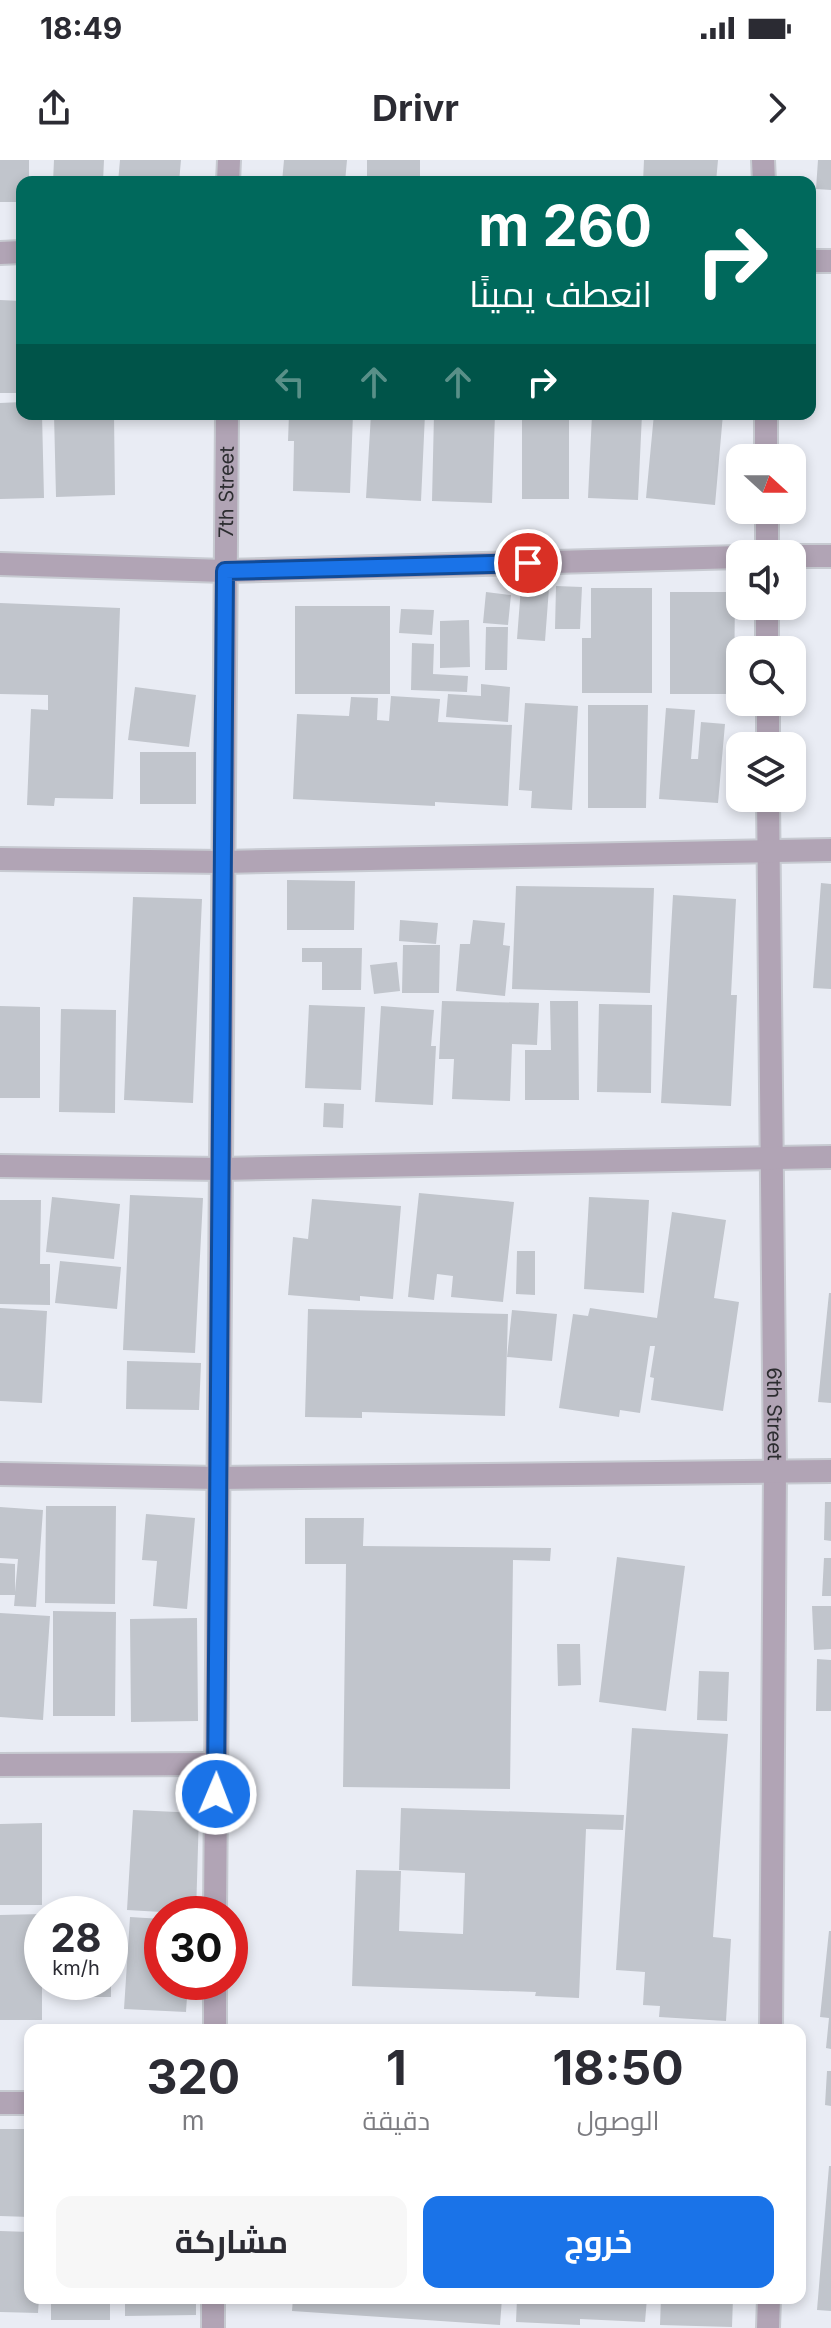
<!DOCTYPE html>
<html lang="ar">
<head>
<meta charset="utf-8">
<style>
	body { margin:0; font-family:Inter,Cairo,sans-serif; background:#f7f7f7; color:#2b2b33; direction:rtl; height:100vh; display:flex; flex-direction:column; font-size:30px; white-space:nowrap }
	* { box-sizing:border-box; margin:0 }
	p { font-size:26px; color:#7c7c81 }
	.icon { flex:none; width:44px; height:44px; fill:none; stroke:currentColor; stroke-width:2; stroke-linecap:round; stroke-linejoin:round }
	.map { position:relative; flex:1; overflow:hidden; direction:ltr }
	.panel { position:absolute; left:24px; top:1864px; width:782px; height:280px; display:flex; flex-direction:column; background:#fff; border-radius:16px; box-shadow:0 4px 12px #0003; direction:rtl }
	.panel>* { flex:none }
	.banner { position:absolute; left:16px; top:16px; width:800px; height:244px; border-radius:16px; box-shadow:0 4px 12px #0003; direction:rtl; background:#00695c; color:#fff; overflow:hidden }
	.needle { width:52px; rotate:111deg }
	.controls { position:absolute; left:726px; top:284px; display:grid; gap:16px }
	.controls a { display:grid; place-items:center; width:80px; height:80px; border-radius:16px; background:#fff; box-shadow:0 4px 12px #0003; font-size:40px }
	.speed { position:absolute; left:24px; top:1736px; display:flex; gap:16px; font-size:40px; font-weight:700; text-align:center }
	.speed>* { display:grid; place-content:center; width:104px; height:104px; border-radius:50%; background:#fff; box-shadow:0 4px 12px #0003; line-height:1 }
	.speed small { font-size:20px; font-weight:400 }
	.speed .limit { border:12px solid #d22; background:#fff; color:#111 }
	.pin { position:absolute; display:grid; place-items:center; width:68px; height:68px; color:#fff; margin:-34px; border:4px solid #fff; border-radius:50%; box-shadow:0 2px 8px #0007 }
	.me { position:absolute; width:88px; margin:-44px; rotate:1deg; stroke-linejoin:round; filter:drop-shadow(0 0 6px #0008) }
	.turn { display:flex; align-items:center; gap:28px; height:168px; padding:0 32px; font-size:36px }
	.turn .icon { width:104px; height:104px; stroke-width:2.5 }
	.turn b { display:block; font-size:56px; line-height:68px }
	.lanes { display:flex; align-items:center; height:76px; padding:0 32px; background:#0003; justify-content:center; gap:40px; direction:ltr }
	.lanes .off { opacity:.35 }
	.eta { display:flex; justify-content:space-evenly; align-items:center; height:136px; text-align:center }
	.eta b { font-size:48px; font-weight:700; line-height:56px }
	.button { display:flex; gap:16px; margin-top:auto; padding:16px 32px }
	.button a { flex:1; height:92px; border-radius:16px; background:#1a73e8; color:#fff; font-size:32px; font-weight:700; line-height:92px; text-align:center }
	.button a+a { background:#f7f7f7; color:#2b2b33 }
	.status { display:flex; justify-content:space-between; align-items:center; height:56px; padding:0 40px; background:#fff; direction:ltr }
	.status svg { height:22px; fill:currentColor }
	header { display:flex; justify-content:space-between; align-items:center; height:104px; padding:0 32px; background:#fff; font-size:36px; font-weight:700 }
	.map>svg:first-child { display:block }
	.building { fill:#c1c5cc }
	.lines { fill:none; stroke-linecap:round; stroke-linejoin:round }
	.minor-casing { stroke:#c7cad1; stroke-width:26 }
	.minor { stroke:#b1a4b5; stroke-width:22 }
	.route-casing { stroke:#114b97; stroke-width:20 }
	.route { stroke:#1a73e8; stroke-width:14 }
	.labels { text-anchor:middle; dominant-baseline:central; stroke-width:6; stroke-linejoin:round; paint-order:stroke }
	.street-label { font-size:20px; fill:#2c2d30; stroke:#e9ecf4 }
</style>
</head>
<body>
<div class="status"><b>18:49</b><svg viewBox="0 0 49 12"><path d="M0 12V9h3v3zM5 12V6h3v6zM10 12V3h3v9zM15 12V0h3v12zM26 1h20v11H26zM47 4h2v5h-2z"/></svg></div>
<header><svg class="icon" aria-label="forward" viewBox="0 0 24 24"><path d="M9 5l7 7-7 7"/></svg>Drivr<svg class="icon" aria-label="share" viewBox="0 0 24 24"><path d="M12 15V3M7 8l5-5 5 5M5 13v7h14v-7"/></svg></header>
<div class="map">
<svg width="831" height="2168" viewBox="0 0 831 2168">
	<rect width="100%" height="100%" fill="#e9ecf4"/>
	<!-- building -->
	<path class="building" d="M0,0h29v22h-7v20h-22z
		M54,0h50l-1,22h-50z
		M120,0h61l-2,22h-61z
		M284,0h63l-2,22h-63z
		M367,0h53v22h-53z
		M644,0h74l-2,22h-73z
		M818,0h13v30l-15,-1z
		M0,140l22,1v92h-22z
		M22,242v12h20l2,84 -44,1v-96z
		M54,254h60l1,81 -59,2z
		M289,254h64l-3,79 -57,-2 1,-50h-6z
		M371,254h54l-4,87 -55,-3z
		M434,254h61l-3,89 -60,-2z
		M522,254h47v85h-47z
		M592,254h50l-4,86 -50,-2z
		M654,254h69l-8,91 -69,-7z
		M556,426l26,1 -2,42h-25z
		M521,427l28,1 -4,53 -28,-2z
		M591,428h61v105h-70v-55h9z
		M486,432l25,3 -3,30 -25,-2z
		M670,432h65l-1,102h-64z
		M0,443l120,5 -7,191 -58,-1 -1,8 -27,-1 4,-96 17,1v-15l-48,-1z
		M295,446h95v88h-95z
		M401,449l33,1 -2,25 -33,-2z
		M469,460l1,47 -30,1v-47z
		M486,467h22l-1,43h-22z
		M412,483l22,1 -1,30 35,2 -1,16 -56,-2z
		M481,524l29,3 -2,35 -62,-5 2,-23 33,2z
		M135,527l61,8 -7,52 -61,-7z
		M391,536l49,3 -2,23 74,3 -4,81 -73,-4v4l-142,-7 4,-85 52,2 2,-19 27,1 -1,22 12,1z
		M525,543l53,3 -6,104 -41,-2 1,-17 -13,-1z
		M588,545h60l-2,103h-58z
		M666,548l29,2 -4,49h7l3,-37 24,2 -7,79 -59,-4z
		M140,592h56v52h-56z
		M287,720l68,1 -1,49h-67z
		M821,723l10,1v105l-18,-1z
		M516,726l138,2 -4,105 -138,-4z
		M673,735l63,4 -5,96h6l-6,111 -70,-3z
		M133,737l69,2 -9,204 -69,-3z
		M400,760l38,3 -2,21 -37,-3z
		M473,760l32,3 -2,22 7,1 -5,50 -49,-5 4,-47h10z
		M403,785h37l-1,48h-37z
		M302,788h60l-1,42h-39v-28h-20z
		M397,802l3,29 -26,3 -4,-29z
		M442,841l97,2 -2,42 -25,-1 -2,57 -58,-2 2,-40h-15z
		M550,841h28l1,99h-54v-50h26z
		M599,844l53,1 -1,88 -54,-1z
		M309,845l56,2 -4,83 -56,-2z
		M0,846l40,1v91h-40z
		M381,846l53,4 -3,36h5l-3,59 -58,-3z
		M61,849l55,1 -1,103 -56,-1z
		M324,943l20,1 -1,24 -20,-1z
		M419,1033l95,9 -11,100 -52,-5 2,-21 -16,-2 -3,26 -26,-3z
		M130,1035l73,3 -8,155 -72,-3z
		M52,1037l68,7 -6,55 -68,-7z
		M589,1037l60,3 -5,93 -60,-4z
		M312,1039l89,7 -8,93 -33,-3v5l-72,-6 5,-58 15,2z
		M0,1040h41l-1,64h10v41l-50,-1z
		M672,1052l54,8 -12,78 25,4 -16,109 -72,-11 3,-22 -4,-1 5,-31h-5l-10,67 -20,-3 -1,7 -60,-9 14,-94 15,2 2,-8 67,10z
		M517,1091h18v44l-19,-1z
		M60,1101l61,6 -4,42 -62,-6z
		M829,1133h2v110l-13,-1z
		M0,1148l47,3 -5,92 -42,-2z
		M308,1149l200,5 -3,102 -143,-4v6l-57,-1z
		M512,1150l45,4 -5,47 -45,-4z
		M127,1201l74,2 -2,47 -73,-1z
		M825,1342h6v39l-7,-1z
		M46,1346h70l-1,98 -70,-1z
		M0,1347l43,3 -7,97 -22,-1 1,-11h-15v-32l15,1v28l3,-33 -18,-1z
		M146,1354l49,4 -8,91 -34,-3 4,-45 -15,-1z
		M305,1358h59l-1,28 188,2 -1,13 -37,-1 -3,229 -167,-2 3,-223h-41z
		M617,1397l68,9 -19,145 -67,-9z
		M824,1398h7v38h-9z
		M812,1446h19v43l-17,1z
		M53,1451l63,1 -1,104h-62z
		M0,1453l50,3 -7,104 -43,-3z
		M197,1458l1,103 -67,1 -1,-103z
		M557,1484h23l1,41 -23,1z
		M817,1499l14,1v51h-15z
		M699,1511l30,1 -2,49 -30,-1z
		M632,1568l96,6 -15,203 18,2 -5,82 -67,-4 1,-11 -17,-1 2,-33 -29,-2z
		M401,1648l223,7 -1,15 -37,-1 -7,169 -44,-2 1,-4 -184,-6 4,-116 45,1 -2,60 64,3 2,-61 -66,-3z
		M133,1650l66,3 -3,101 -69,-4z
		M42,1663v82h-42v-81z
		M42,1754v106h-42v-105z
		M130,1757l32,2v63h26l-2,30 -62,-3z
		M829,1771h2v118l-5,-1 3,-30 -9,-1z
		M58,1822h53v15h-53z
		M827,1911h4v35l-6,-1z
		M0,1969h30v88l-30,-1z
		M829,2006h2v145l-14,-1z
		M0,2071l30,1v66h9l-1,15 -38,-1z
		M51,2138h59v22h-59z
		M125,2138h71v17l-71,1z
		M293,2138h209l-2,27 -208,-14z
		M517,2138h130l-2,24 -65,-3v6l-64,-3z
		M661,2138h72l-1,29 -72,-2z"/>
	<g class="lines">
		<!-- minor casing -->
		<g class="minor-casing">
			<g id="minor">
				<path d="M763,0l1,22"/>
				<path d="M228,22l1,-22"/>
				<path d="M0,93l22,-1"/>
				<path d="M810,101h21"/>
				<path d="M766,254v44"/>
				<path d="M767,350v44"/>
				<path d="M792,396h39"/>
				<path d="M0,404l225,7 515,-14"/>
				<path d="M767,446v44"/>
				<path d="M768,542v44"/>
				<path id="s1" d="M768,638l7,672 -4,560"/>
				<path d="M0,699l222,3 609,-12"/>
				<path d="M0,1006l221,3 610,-12"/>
				<path d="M0,1314l219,4 612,-7"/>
				<path d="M0,1605l217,-1"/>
				<path id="s2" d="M215,1754l12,-1500"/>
				<path d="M215,1870v-48"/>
				<path d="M0,1943h30"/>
				<path d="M213,2168v-30"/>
				<path d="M768,2168l1,-30"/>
			</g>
		</g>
		<!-- minor -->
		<use href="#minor" class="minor"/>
	</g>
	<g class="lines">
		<!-- route casing -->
		<g class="route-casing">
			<path id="route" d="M216,1634l9,-1223 303,-8"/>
		</g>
		<!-- route -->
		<use href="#route" class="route"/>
	</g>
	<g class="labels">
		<!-- street labels -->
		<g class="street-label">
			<text stroke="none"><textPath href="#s2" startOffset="1422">7th Street</textPath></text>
			<text stroke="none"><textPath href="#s1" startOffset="616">6th Street</textPath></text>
		</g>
	</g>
</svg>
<div class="controls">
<a><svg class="needle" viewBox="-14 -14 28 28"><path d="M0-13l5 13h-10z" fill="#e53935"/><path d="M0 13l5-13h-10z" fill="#7c7c81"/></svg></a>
<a><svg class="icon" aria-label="sound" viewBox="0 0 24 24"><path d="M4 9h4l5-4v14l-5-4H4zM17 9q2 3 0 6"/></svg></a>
<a><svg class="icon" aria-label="search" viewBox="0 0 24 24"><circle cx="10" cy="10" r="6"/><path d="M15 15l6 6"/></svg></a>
<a><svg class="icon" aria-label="layers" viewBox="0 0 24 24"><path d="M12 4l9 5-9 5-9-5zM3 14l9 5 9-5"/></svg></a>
</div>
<div class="speed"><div>28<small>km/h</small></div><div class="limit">30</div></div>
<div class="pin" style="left:528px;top:403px;background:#d93025"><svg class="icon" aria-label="arrive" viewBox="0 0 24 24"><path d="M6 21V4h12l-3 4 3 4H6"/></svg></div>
<svg class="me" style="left:216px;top:1634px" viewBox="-20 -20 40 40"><circle r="17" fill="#1a73e8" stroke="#fff" stroke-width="3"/><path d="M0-11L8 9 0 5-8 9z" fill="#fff"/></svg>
<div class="banner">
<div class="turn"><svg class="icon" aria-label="right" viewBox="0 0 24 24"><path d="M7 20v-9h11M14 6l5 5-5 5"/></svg><div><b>260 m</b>انعطف يمينًا</div></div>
<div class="lanes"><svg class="icon off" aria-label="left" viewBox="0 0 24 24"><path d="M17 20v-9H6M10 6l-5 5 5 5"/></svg><svg class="icon off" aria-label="ahead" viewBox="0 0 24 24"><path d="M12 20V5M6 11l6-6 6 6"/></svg><svg class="icon off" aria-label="ahead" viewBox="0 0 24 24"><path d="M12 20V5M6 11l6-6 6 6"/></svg><svg class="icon" aria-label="right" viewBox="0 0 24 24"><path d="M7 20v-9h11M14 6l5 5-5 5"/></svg></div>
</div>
<section class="panel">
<div class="eta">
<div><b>18:50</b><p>الوصول</p></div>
<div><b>1</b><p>دقيقة</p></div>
<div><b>320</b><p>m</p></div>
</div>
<div class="button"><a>خروج</a><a>مشاركة</a></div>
</section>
</div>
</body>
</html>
